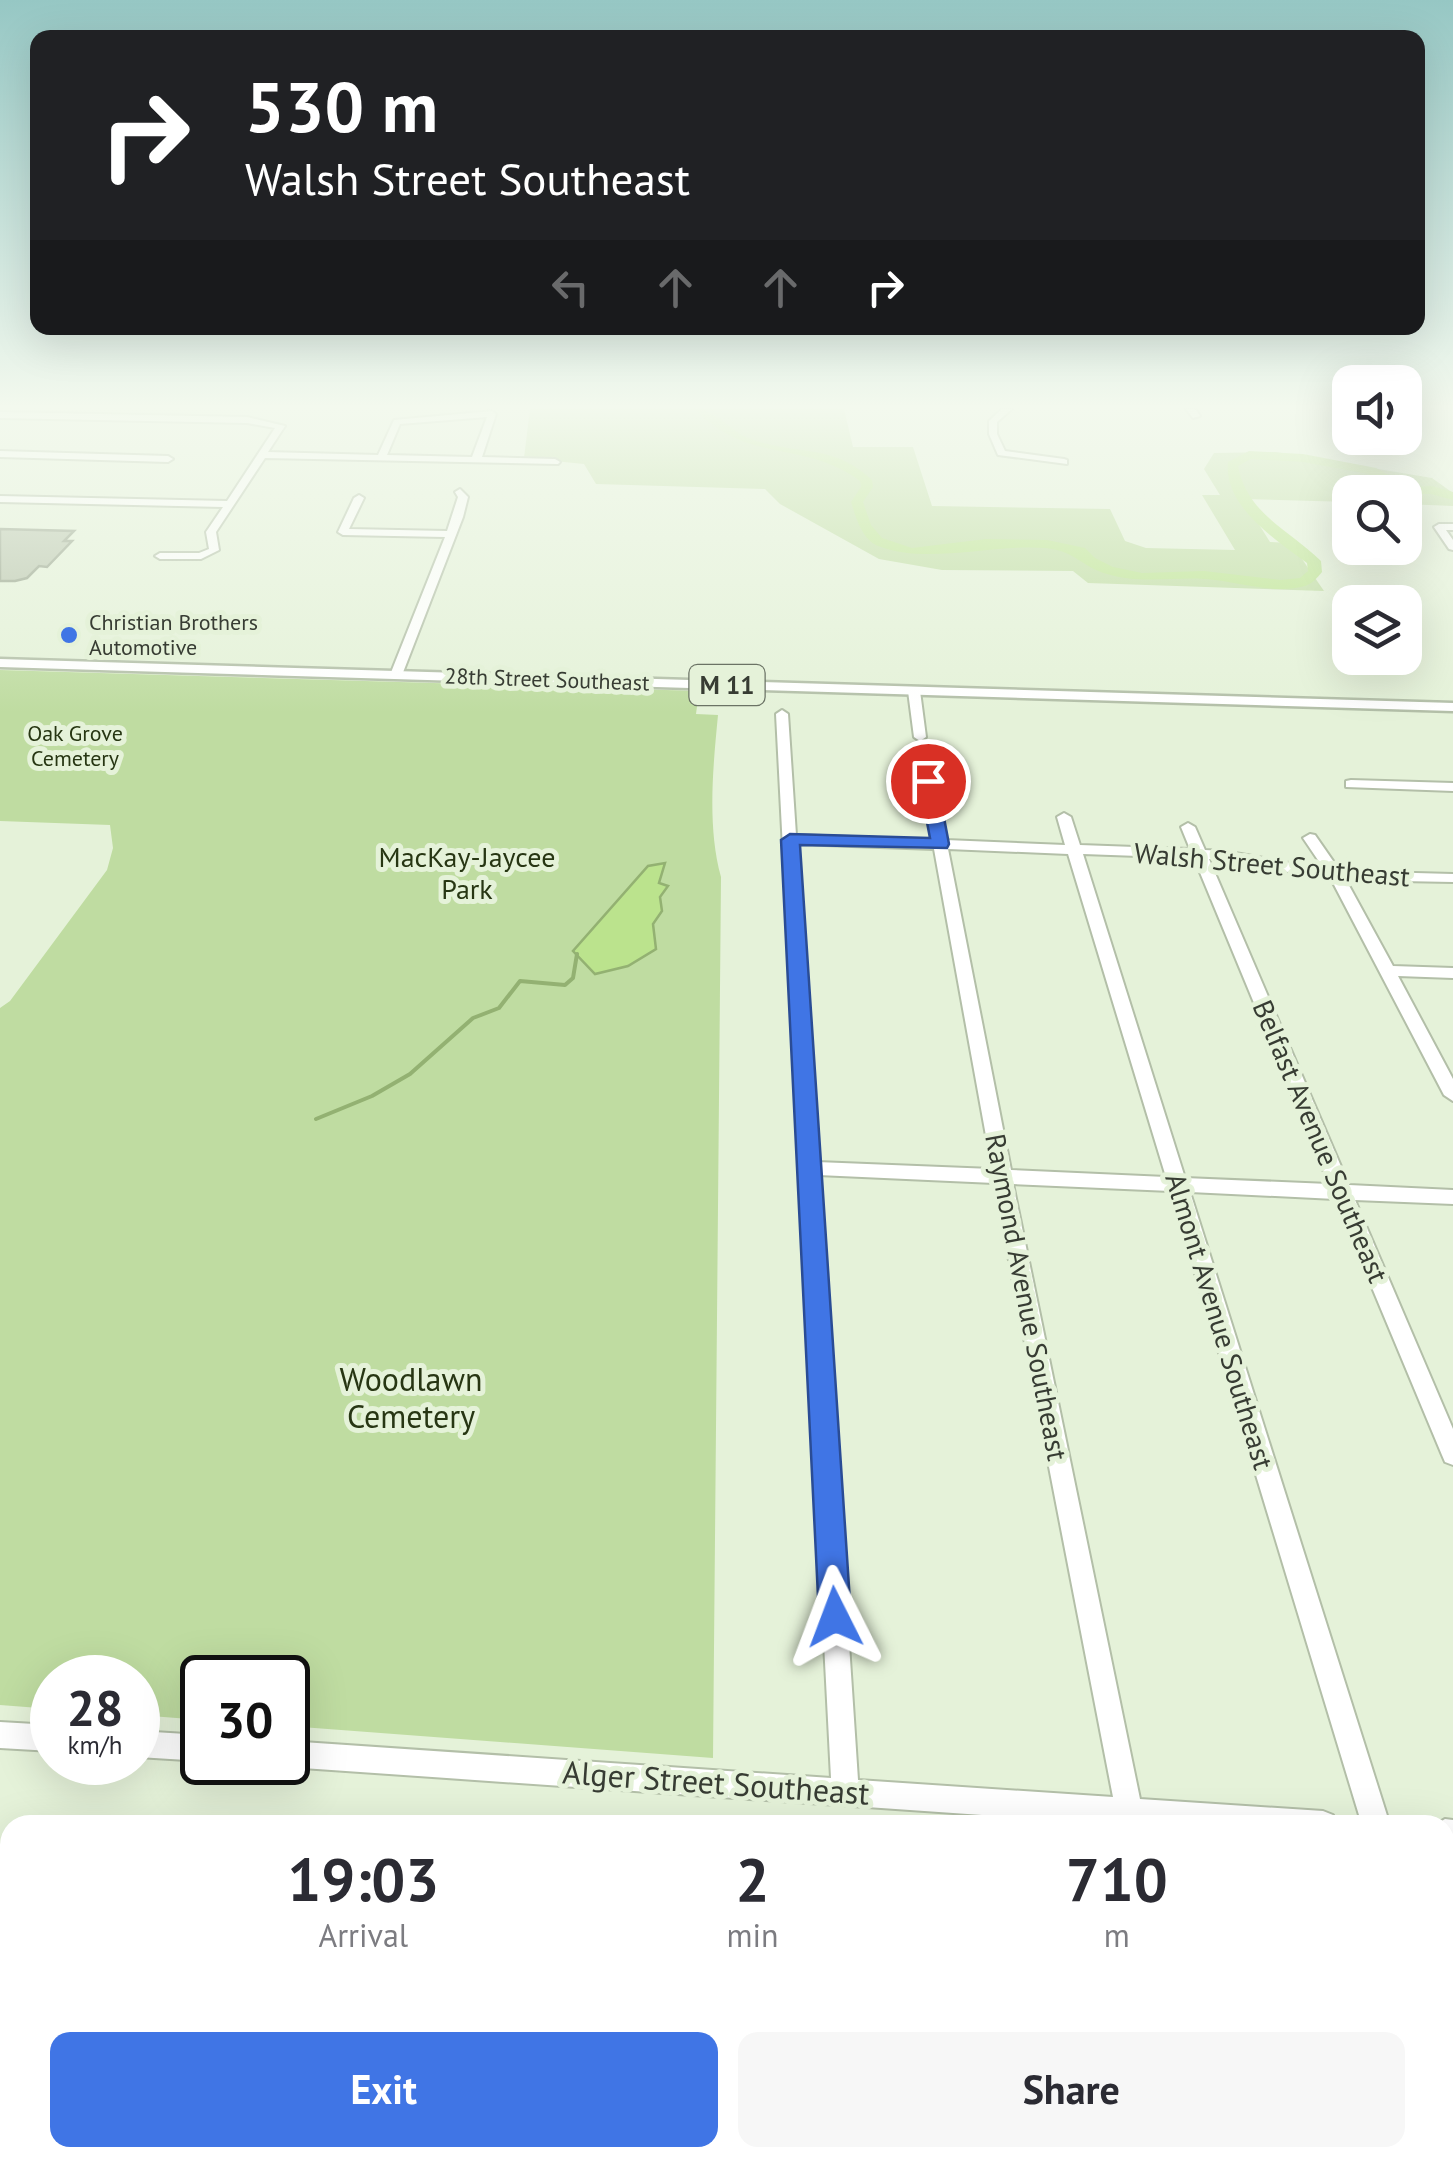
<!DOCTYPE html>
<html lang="en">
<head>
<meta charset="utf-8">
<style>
	body { margin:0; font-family:"PT Sans",sans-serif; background:#f7f7f7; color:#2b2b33; height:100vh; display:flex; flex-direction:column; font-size:38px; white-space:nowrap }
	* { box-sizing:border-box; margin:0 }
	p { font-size:32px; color:#7c7c81 }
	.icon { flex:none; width:55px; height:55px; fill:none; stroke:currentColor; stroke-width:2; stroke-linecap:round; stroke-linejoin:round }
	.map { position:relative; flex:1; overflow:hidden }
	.details { position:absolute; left:0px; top:1815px; width:1455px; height:352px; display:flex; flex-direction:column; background:#fff; border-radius:30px 30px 0 0; box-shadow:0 10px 40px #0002 }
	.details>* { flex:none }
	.banner { position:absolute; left:30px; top:30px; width:1395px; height:305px; border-radius:20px; box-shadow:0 10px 40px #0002; background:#202124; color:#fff; overflow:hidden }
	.fabs { position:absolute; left:1332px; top:365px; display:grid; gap:20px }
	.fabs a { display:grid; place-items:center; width:90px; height:90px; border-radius:20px; background:#fff; box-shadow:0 10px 40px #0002; font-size:50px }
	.speed { position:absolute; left:30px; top:1655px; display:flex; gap:20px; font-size:50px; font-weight:700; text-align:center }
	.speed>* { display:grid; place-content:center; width:130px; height:130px; border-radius:50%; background:#fff; box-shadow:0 10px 40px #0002; line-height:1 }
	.speed small { font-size:25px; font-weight:400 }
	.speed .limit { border:5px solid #111; border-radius:15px; background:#fff; color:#111 }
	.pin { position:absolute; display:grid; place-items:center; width:85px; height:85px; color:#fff; margin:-42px; border:5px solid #fff; border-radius:50%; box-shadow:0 2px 10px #0007 }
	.me { position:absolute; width:110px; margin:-55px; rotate:357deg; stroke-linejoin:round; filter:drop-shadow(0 0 8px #0008) }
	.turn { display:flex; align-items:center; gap:35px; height:210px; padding:0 50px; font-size:45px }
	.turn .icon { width:130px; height:130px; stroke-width:2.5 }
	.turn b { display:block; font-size:70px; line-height:85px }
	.lanes { display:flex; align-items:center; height:95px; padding:0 50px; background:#0003; justify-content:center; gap:50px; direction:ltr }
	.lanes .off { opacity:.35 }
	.eta { display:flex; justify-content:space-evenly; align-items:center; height:170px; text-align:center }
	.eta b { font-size:60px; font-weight:700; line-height:70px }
	.cta { display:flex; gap:20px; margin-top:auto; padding:20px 50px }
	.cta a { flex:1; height:115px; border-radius:20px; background:#4075e5; color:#fff; font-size:40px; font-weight:700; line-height:115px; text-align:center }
	.cta a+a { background:#f7f7f7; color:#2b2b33 }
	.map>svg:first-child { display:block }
	.green { fill:#bfdca1 }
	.water { fill:#bbe38d; stroke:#93b172; stroke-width:2.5 }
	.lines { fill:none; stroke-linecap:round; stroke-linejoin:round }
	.stream { stroke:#93b172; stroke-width:4 }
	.river { fill:#bbe38d; fill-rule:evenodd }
	.building { fill:#b9c5ad; stroke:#96a28b; stroke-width:2.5 }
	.minor-casing { stroke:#b3bfa8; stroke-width:4 }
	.major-casing { stroke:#b3bfa8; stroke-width:5 }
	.minor { fill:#fff; fill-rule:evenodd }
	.major { fill:#fff; fill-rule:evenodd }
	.route { fill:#4075e5; stroke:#2a4c95; stroke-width:2.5 }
	.poi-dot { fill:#4075e5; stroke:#e5f2d9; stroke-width:4 }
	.labels { text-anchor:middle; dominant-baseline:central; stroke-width:10; stroke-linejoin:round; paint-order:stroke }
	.far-poi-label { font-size:22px; fill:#373c33; stroke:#e5f2d9; text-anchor:start }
	.far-street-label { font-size:22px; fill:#373c33; stroke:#e5f2d9 }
	.far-park-label { font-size:22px; fill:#273613; stroke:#e5f2d9 }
	.shield { fill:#e5f2d9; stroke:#6b7365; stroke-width:2.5 }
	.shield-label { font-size:25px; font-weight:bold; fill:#373c33 }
	.park-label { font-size:28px; fill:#273613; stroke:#e5f2d9 }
	.street-label { font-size:28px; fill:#373c33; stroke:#e5f2d9 }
	.near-park-label { font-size:32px; fill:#273613; stroke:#e5f2d9 }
	.near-street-label { font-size:32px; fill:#373c33; stroke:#e5f2d9 }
</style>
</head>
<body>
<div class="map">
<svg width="1453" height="2166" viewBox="0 0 1453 2166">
	<rect width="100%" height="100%" fill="#e5f2d9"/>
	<!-- green -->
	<path class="green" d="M530,409h314l9,38h60l19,59 178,3 15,32 21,7 89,2 -33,-55h18l-16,-26 10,-16 62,-1 156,26 21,15v13l-48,-2v-12h-55v10l-107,-3 27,43 21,1 33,48 -236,-8 -15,-12 -131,-1 -63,-11 -99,-55 -15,-15 -169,-5 -12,-20 -60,-6z
		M0,670l699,21 -3,23 22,1c-5,52 -11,111 3,162l-8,881 -425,-32v-48h-86v42l-64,-5v-37h-86v31l-52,-4v-697l10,-7 97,-131 6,-22 -3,-23 -110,-4z"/>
	<!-- water -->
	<path class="water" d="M665,863l-6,20 9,3 -8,11 2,14 -9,13 3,25 -28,17 -33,8 -22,-23 75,-85z"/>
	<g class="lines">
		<!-- stream -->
		<path class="stream" d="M316,1119l56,-23 38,-22 63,-56 26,-10 21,-27 45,4 8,-7 4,-24"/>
		<!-- river -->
		<path class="river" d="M695,409c20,0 34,21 53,29 45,18 85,4 124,42l1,7 -10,15 8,23 11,13 30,10 74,-9 61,1 38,8 10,10 18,9 29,6 62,-2 77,9 19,-2 8,-7 -1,-8c-31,-23 -84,-57 -79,-101l21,-11 54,3 73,14 34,19 22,-1 21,6v8l-22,-6h-26l-37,-20 -65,-12 -52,-3 -13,7c9,48 51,64 83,95l1,11c-5,6 -10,12 -17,14 -31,9 -68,-5 -100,-7 -34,-2 -65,5 -98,-5 -27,-8 -31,-23 -62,-26 -55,-4 -118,17 -167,-2 -16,-7 -22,-28 -27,-44l10,-15 -1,-6c-57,-42 -112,-16 -165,-72z"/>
	</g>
	<!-- building -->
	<path class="building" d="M0,529l74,2 -10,10h8l-25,26 -8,-1 -12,12 -12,3h-15z"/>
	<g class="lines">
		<!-- minor casing -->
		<g class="minor-casing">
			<path id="minor" d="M1002,409h10l-15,13v12l8,17 59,8 3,1v4l-69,-9 -9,-21v-13z
				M1186,409h9l5,7 -7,2z
				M492,411l4,3 -14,43 73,2 5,3 -2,2 -293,-6 -49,74 3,18 -18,9h-41l-5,-3 5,-3h39l10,-4 -3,-17 17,-25 -223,-5v-6l227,5 48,-73 -28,-5 -247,-5v-6l247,5 38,9 -17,26 110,3 16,-35zM487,417l-15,40 -85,-2 13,-31z
				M0,451l168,5 5,3 -5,3 -168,-5z
				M460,489l8,8 -5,20 -61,158 -10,3 -2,-3 55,-138 -102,-2 -5,-3 16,-34 5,-3 5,3 -15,31 98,2 11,-34 -3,-5z
				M1439,524h14v6h-7l7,10v10l-4,-1 -15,-22z
				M914,687l6,4 6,46 -6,4 -6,-4 -6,-46z
				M782,710l6,4 8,121 136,5 -11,-59 7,-4 7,4 11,59 119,5 -8,-28 7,-4 7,4 9,28 110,4 -9,-22 7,-4 7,4 10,23 19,1 100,18 -21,-31 7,-4 5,1 25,36 113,3v8l-107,-2 47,86 60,2v10l-55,-2 55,103v22l-9,-6 -113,-216 -122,-20 140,326 104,5v14l-98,-4 98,229v36l-8,-3 -3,-7 -107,-256 -145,-7 200,633h-28l-192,-634 -157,-7 127,615 183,12 10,4 4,10h-212l-837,-58 -9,-4 9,-1v-21l543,37 -55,-1064zM797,844l137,5 58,320 -175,-7zM948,849l120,5 98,323 -155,-7zM1083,854l111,4 135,326 -144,-6zM818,1175l176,8 119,614 -255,-17z
				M1351,780l102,3v8l-107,-4v-6z
				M0,1722l52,3v26l-52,-3z
				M138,1731l64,4v26l-64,-4z
				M1445,1819l8,1v28l-8,-1v-22h-10z
				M0,2062l10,1v30l-10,-1z
				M986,2158h135l4,8h-136z"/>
		</g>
		<!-- major casing -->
		<g class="major-casing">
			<path id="major" d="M0,659l1453,44v8l-1453,-44z"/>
		</g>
		<!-- minor -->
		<use href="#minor" class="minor"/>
		<!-- major -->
		<use href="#major" class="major"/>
	</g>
	<!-- sky -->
	<linearGradient id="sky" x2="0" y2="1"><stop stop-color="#96c7c4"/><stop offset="0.57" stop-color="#f3f9ee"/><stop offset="1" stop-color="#f3f9ee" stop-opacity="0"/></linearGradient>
	<rect width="1453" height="713" fill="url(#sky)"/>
	<!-- route -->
	<path class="route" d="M928,776l9,5 12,63 -2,4 -147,-3 51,772 -5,11 -11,5 -12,-5 -4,-11 -38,-777 9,-6 140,4 -11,-57z"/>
	<!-- markers -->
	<circle class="poi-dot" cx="69" cy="635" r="10"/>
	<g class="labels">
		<!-- far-poi labels -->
		<g class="far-poi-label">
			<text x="89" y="622">Christian Brothers<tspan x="89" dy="25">Automotive</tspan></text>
		</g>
		<!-- far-street labels -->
		<g class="far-street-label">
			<text transform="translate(547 679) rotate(2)">28th Street Southeast</text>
		</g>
		<!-- far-park labels -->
		<g class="far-park-label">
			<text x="75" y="733">Oak Grove<tspan x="75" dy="25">Cemetery</tspan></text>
		</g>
		<!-- shield labels -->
		<rect class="shield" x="689.5" y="665" width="75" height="40" rx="8"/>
		<g class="shield-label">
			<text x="727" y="685">M 11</text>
		</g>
		<!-- park labels -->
		<g class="park-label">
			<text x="467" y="856">MacKay-Jaycee<tspan x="467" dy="32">Park</tspan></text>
		</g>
		<!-- street labels -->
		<g class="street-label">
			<text transform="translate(1272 864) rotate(5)">Walsh Street Southeast</text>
			<text transform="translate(1321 1141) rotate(67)">Belfast Avenue Southeast</text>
			<text transform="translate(1027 1297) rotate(79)">Raymond Avenue Southeast</text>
			<text transform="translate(1220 1321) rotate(73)">Almont Avenue Southeast</text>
		</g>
		<!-- near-park labels -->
		<g class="near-park-label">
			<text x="411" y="1379">Woodlawn<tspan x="411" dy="37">Cemetery</tspan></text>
		</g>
		<!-- near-street labels -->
		<g class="near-street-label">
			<text transform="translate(716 1782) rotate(4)">Alger Street Southeast</text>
		</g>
	</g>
</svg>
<div class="fabs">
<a><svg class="icon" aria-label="sound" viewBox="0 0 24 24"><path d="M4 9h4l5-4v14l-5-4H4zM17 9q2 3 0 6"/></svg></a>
<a><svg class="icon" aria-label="search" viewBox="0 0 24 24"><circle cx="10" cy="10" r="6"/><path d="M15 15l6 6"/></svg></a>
<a><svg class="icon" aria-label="layers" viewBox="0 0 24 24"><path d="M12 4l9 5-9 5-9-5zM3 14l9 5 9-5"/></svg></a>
</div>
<div class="speed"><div>28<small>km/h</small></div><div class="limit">30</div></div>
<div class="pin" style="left:928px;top:781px;background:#d93025"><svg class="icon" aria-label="arrive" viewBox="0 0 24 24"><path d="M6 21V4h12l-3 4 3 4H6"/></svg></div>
<svg class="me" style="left:835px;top:1617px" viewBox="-20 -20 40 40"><path d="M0-17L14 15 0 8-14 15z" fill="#4075e5" stroke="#fff" stroke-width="4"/></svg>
<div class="banner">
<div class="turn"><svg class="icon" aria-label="right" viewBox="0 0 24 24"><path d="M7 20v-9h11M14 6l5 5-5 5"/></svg><div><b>530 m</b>Walsh Street Southeast</div></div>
<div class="lanes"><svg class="icon off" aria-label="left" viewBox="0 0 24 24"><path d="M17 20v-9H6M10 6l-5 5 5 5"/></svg><svg class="icon off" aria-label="ahead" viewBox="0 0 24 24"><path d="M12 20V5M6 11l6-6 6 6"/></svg><svg class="icon off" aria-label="ahead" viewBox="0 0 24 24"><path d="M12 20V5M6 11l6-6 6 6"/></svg><svg class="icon" aria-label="right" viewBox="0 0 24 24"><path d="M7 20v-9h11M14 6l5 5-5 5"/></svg></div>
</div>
<section class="details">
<div class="eta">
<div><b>19:03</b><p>Arrival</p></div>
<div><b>2</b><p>min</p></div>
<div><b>710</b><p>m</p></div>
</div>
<div class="cta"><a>Exit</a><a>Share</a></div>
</section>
</div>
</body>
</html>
